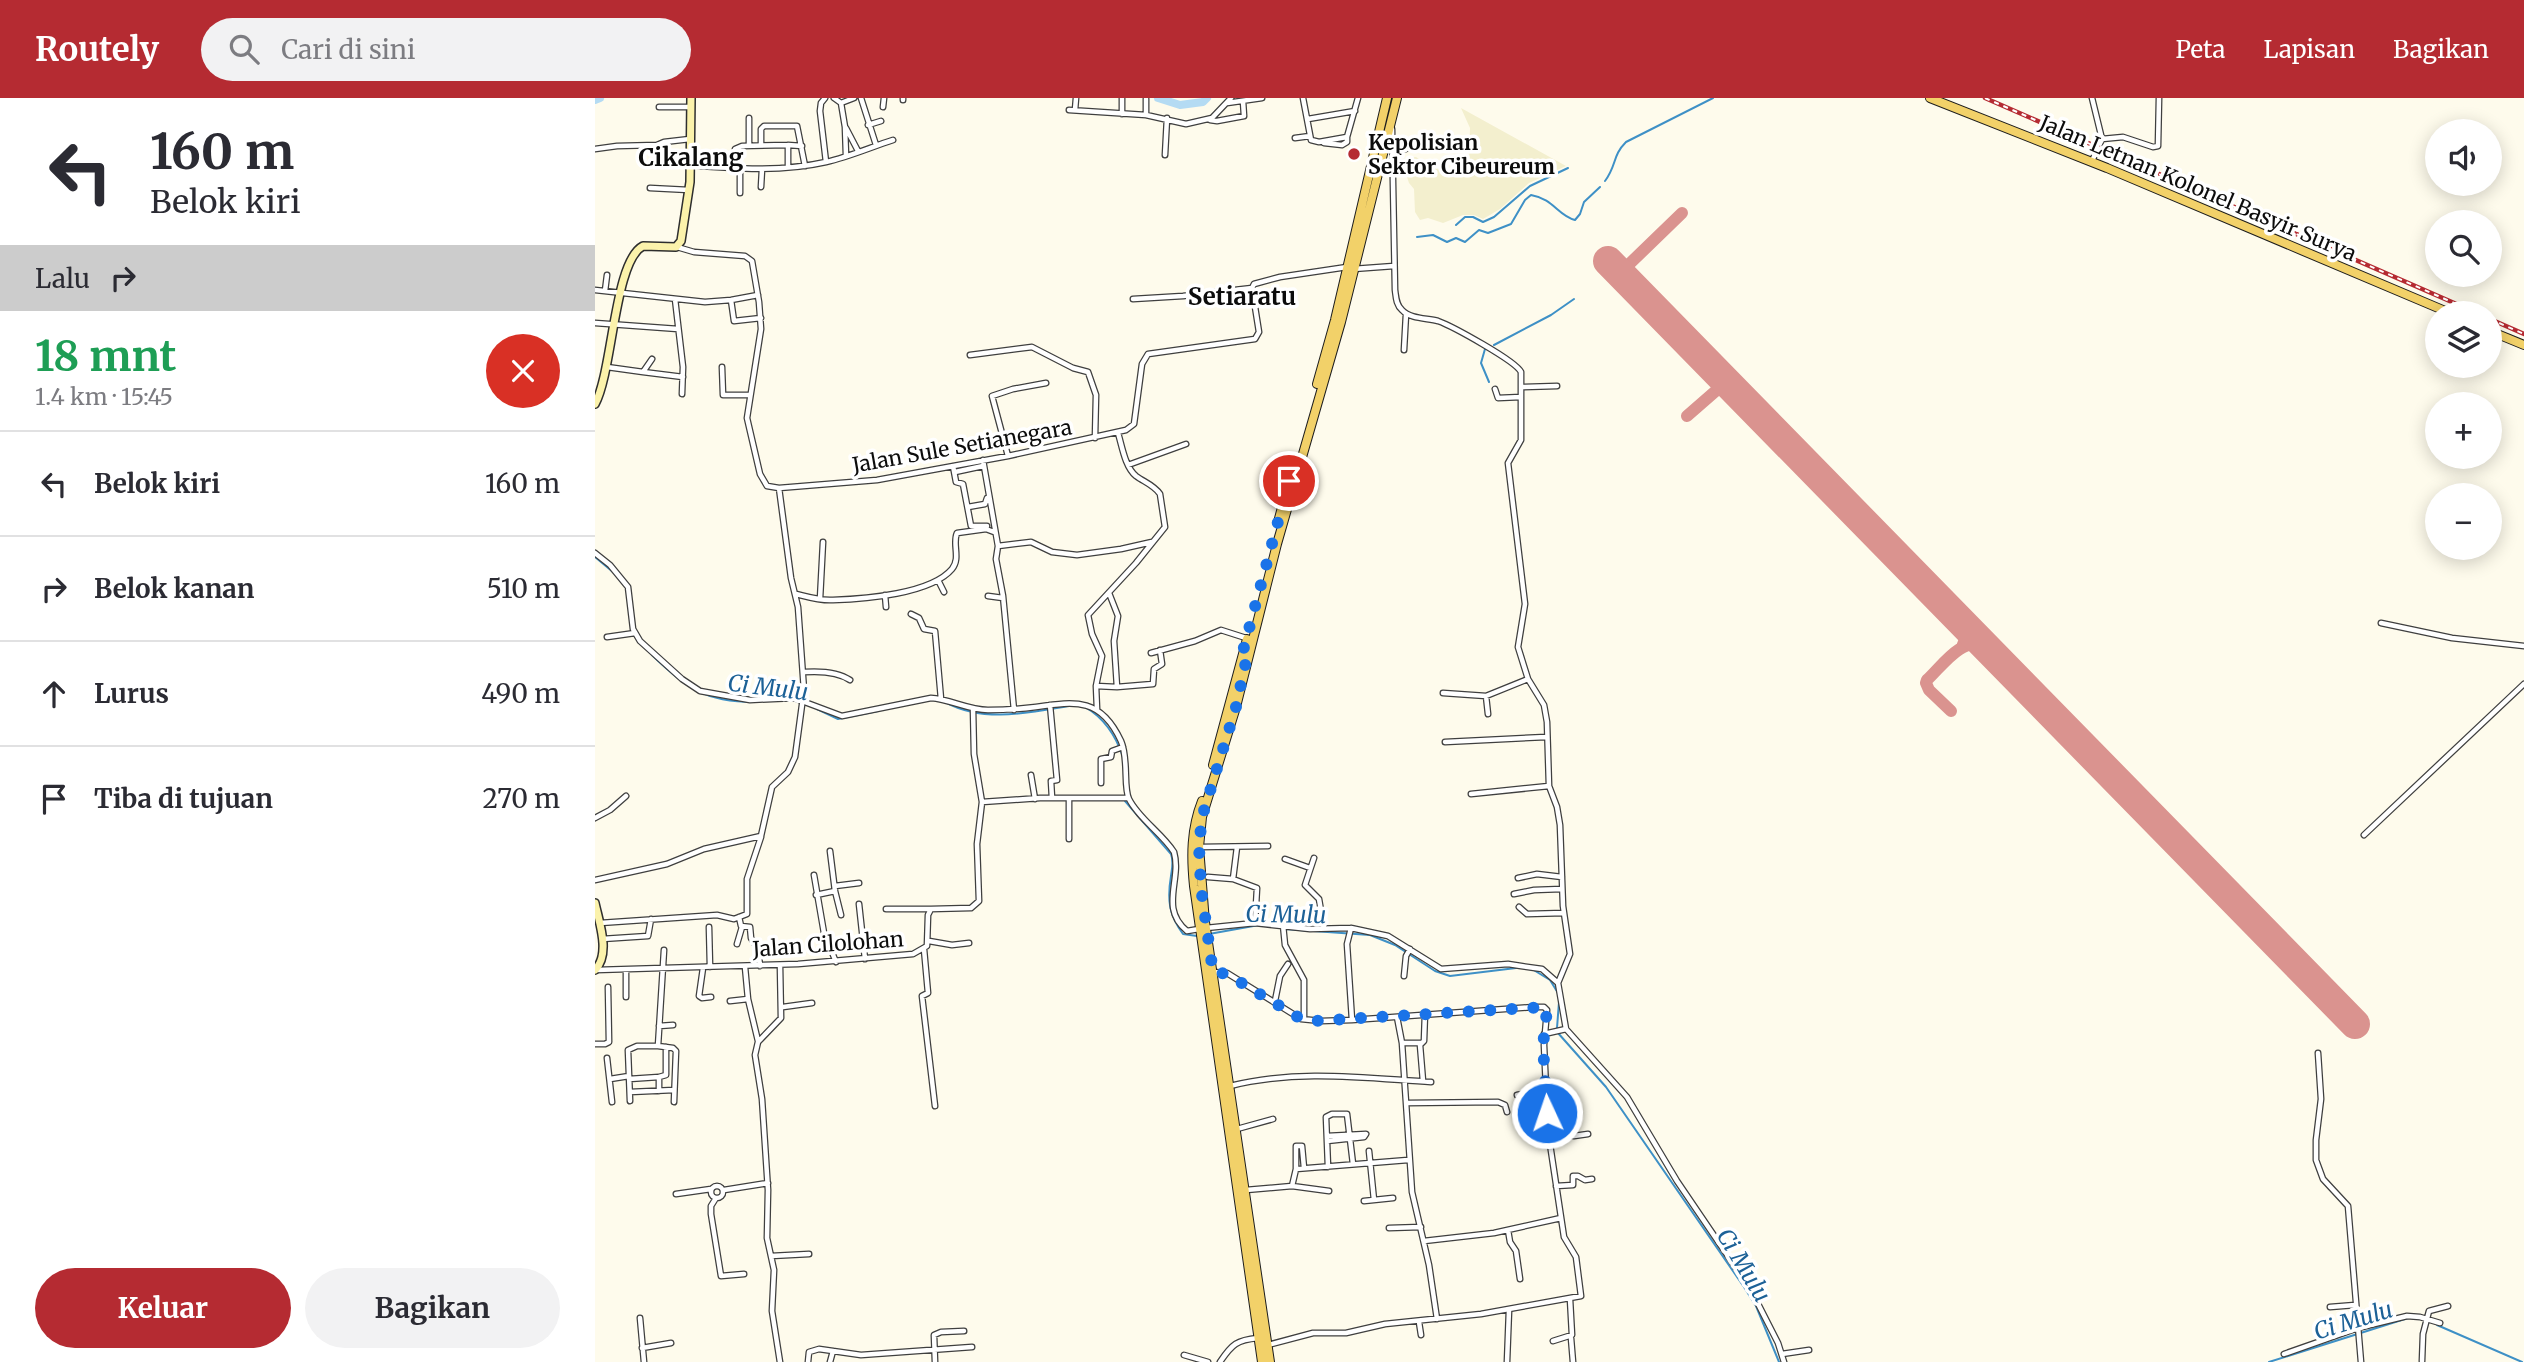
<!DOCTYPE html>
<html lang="id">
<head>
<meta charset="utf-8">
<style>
	body { margin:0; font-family:Merriweather,serif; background:#f2f2f3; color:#2b2b33; height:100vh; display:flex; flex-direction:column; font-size:26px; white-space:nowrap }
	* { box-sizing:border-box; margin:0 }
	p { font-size:23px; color:#7c7c81 }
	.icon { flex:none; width:38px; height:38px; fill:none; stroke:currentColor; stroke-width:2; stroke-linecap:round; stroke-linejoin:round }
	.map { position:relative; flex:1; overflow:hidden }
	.drawer { display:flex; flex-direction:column; background:#fff; width:595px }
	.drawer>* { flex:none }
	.guide { background:#fff; color:#2b2b33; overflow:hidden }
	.buttons { position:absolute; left:1830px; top:21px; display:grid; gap:14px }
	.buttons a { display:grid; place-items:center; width:77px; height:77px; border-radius:50%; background:#fff; box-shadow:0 4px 18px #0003; font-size:35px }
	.pin { position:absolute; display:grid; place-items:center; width:60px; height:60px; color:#fff; margin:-30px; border:4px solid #fff; border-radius:50%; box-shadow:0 2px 7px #0007 }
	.me { position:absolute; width:77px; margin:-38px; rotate:357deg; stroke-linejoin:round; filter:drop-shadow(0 0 5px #0008) }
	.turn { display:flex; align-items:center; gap:24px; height:147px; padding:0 35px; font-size:32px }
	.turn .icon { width:91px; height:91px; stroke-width:2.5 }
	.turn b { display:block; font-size:49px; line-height:60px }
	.then { display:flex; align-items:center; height:66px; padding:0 35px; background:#0003; gap:14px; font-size:26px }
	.round { display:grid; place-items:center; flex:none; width:74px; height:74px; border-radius:37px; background:#f2f2f3 }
	.head { display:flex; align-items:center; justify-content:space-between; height:119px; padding:0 35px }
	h1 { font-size:42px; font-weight:700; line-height:52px; color:#1e9e55 }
	.cta { display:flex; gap:14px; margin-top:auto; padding:14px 35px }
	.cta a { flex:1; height:80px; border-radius:42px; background:#b52b32; color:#fff; font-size:28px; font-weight:700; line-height:80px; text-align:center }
	.cta a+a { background:#f2f2f3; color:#2b2b33 }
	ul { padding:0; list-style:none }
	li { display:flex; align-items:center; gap:21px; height:105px; padding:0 35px; border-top:2px solid #e1e1e2 }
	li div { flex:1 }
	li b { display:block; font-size:26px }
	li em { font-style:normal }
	header { display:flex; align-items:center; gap:42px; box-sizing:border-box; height:98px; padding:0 35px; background:#b52b32; color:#fff }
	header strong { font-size:33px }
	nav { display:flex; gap:38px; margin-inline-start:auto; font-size:24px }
	.search { width:490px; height:63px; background:#f2f2f3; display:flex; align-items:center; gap:18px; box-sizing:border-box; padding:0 24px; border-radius:38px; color:#7c7c81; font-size:26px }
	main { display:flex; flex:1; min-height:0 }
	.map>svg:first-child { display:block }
	.farmland { fill:#f3efce }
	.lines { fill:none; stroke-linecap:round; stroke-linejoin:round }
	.stream { stroke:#3e90c6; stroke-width:2 }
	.river { stroke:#b4dbf3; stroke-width:8 }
	.taxiway { stroke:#da938f; stroke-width:12 }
	.runway { stroke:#da938f; stroke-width:30 }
	.street-casing { stroke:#3f3f3f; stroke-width:7 }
	.secondary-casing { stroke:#2e2e2e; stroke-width:10 }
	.primary-casing { stroke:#1d1d1d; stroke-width:10 }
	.street { stroke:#fff; stroke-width:4.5 }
	.secondary { stroke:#fbf2ab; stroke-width:7 }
	.primary { stroke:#f2d169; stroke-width:8 }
	.rail-casing { stroke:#b52b32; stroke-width:4.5 }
	.rail { stroke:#fff; stroke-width:2; stroke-dasharray:5; stroke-linecap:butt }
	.route { stroke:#1a73e8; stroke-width:12; stroke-dasharray:0 21.6 }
	.poi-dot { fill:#b52b32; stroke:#fff; stroke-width:2.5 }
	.labels { text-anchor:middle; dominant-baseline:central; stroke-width:7; stroke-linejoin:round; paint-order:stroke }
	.poi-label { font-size:21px; font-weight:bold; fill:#0c0c0c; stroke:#fff; text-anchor:start }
	.street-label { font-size:21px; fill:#0c0c0c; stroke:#fff }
	.water-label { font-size:23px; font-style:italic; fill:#1c6197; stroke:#fff }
	.quarter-label { font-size:24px; font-weight:bold; fill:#0c0c0c; stroke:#fff }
</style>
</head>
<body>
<header>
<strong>Routely</strong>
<div class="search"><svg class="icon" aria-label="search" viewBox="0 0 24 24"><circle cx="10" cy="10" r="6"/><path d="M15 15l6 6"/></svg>Cari di sini</div>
<nav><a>Peta</a><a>Lapisan</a><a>Bagikan</a></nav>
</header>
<main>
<section class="drawer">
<div class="guide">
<div class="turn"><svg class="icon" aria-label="left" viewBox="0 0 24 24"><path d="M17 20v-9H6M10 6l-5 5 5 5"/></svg><div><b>160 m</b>Belok kiri</div></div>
<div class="then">Lalu<svg class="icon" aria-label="right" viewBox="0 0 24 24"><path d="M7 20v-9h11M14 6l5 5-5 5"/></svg></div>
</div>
<div class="head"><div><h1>18 mnt</h1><p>1.4 km · 15:45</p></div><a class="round" style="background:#d93025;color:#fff"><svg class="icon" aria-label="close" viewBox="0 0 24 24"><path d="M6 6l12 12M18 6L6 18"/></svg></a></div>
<ul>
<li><svg class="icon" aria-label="left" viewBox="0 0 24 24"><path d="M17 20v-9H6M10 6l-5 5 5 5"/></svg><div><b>Belok kiri</b></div><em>160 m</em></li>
<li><svg class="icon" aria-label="right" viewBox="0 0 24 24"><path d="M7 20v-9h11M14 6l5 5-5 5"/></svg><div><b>Belok kanan</b></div><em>510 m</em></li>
<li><svg class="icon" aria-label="ahead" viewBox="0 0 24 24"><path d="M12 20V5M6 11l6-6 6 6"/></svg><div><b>Lurus</b></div><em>490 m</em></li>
<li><svg class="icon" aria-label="arrive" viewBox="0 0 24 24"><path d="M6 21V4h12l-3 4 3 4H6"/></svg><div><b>Tiba di tujuan</b></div><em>270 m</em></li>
</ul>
<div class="cta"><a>Keluar</a><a>Bagikan</a></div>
</section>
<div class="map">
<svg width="1929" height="1264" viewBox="0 0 1929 1264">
	<rect width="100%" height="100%" fill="#fefbec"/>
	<!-- farmland -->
	<path class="farmland" d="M866,10l105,58 -37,17 -29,26 -17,10 -9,-4h-11l-20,8 -15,-5 -8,2 -5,-8 -1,-23 -5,-6 -8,-24 15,-2 15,10 17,4 21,-5 1,-38z"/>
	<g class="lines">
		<!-- stream -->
		<path class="stream" d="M1010,83c12,-16 7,-25 21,-39l87,-44
			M861,127l9,-8h8l10,5 11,-5 36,-31 38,-18
			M822,139l16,-2 14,7 9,-4 9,4 14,-12 9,3 23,-9 14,-24 6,-5c23,4 27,21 44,25l5,-6 4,-12 16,-15
			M899,247l57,-30 23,-16
			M890,251l-4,14 8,19
			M0,459l18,15
			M57,557c34,33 53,47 102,47
			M350,604c39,21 82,11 124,4
			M490,609c19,11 31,29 38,50
			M222,611l21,10 40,-8
			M530,703l46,53c3,8 1,14 0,22 -4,24 -2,39 12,58l14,2
			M690,831l85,6 25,10 40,26 15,5 66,-8
			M614,836l50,-9
			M937,871l18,11 8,13
			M962,930l2,-26
			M963,935l48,54 138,200 12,19 23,56
			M1842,1227l85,37
			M1674,1264l139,-44"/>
		<!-- river -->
		<path class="river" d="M563,0l22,7 23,-3 4,-4
			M0,2l5,-2"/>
		<!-- taxiway -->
		<path class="taxiway" d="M1025,175l62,-60
			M1092,318l39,-34
			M1367,549l4,-10 -4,-14
			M1356,613l-22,-21 -3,-7 1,-3c16,-15 35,-44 58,-34"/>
		<!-- runway -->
		<path class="runway" d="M1013,163l747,763"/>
		<!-- street casing -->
		<g class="street-casing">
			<path id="street" d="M230,0l-4,5 -1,8 6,51
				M239,0l7,5 13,-5
				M266,0l15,47
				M308,0v2
				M708,0l8,42 8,2 28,-5 11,-39
				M1497,0l10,41
				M246,5l4,24 1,29
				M632,5l35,-5
				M64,9h32
				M288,9l1,-9
				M474,12l77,5 40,9 26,-6 19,-20
				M480,12l1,-12
				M527,16v-16
				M551,17v-16
				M154,20v28
				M713,21l47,-8
				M615,22l7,1 27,-5 -1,-15
				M273,27l13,-4
				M251,30l12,23
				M797,31l3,161c1,7 1,15 7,20 8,9 25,8 36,11 14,5 78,40 83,51v68l-13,23 17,141 -7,43 10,32 16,26 3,17 2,64 8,21 3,18 3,81 7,48 -12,29 8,46 61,68 50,84 74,109 27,53 6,19
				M700,40l15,-2
				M729,45l18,2 5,-3v-5
				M166,47v-16l3,-3h33l8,40
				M193,47l14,1
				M0,51l22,-3 40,-1 7,-3 26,-3
				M798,55l13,-4 1,-7
				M570,57l2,-37
				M1497,63l10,-22 21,-2 30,10 5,-1 1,-48
				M96,67c45,4 91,7 135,-3 23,-5 45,-15 67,-22
				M139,70l1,-19 7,-3 46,-1v22
				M166,89l1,-18
				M55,90l39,2
				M145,95v-24
				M82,149l17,5 51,4 7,5 7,41 2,27 -14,89 13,56 7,12 12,2 98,-8 131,-24 118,-26 8,-6 8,-60 6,-10 107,-15 4,-7 -7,-44 2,-4 26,-7 67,-10
				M758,171l41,-3
				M0,192l110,12 26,-2 27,-5
				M10,193l2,-16
				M80,201l8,68 -1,27
				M538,201l50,-3 69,-8
				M136,202l3,21 27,-3
				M0,225l83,6
				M809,252l2,-36
				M375,257l62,-8 41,21 15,4 8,23 -1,43
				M12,269l36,5 9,-13
				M127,269l1,28h27
				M48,274l40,5
				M927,289l35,-1
				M900,291l3,9 23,-1
				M413,358l-16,-60 21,-7 33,-6
				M388,362l15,86
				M533,367l58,-21
				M358,368l3,16 7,2 8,42h16
				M360,374l28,-6
				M373,409l17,-3 2,-6
				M0,455l15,12 18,22 5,42 7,12 42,38 18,12 50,9 44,-2 48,18 89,-18c19,1 37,12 57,12 16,0 32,-1 48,-3 41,-6 65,-9 85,34 8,18 2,46 8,58 10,20 33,34 45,53 8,28 -15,56 13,79l12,-2
				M343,482l6,12
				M514,495l9,23 -4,25 3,46
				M201,496c12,3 25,7 37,6 32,-1 98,-6 119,-31 9,-11 0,-25 5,-36l29,-4 8,3
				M290,497l1,12
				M393,498l15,2
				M225,501l3,-57
				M316,516l8,4 5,11 11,2 6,68
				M1786,525l71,15 72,8
				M12,539l28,-4
				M556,555l44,-12 26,-11 25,8
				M209,574c15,-1 33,-1 46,8
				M501,588l21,1 36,-3 1,-15 8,-5 -2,-14
				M848,595l43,3 42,-17
				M891,598l2,18
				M455,607l7,75 -6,1 1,17
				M502,611l-1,-23 6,-30 -10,-22 -4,-19 48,-52 29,-36 -5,-33c-6,-9 -16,-12 -24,-18 -11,-9 -14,-30 -18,-43
				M419,612l-11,-114 -7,-37 2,-13 33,-4 21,10 25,3 44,-6 31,-7
				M850,644l101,-5
				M436,677l4,24
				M506,685v-24l10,-2 1,-6 11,-4
				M876,696l78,-8
				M474,700v41
				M387,704l58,-4h88
				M0,720l15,-8 16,-14
				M1769,737l160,-151
				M605,749l68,-1
				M642,749l-4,32 24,9 -2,35
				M235,753l5,40
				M719,760l-9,27 14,14 5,29
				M690,761l25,9
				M219,777l10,58 12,29
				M613,779l25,2
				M923,780l19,-4 25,3
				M0,782l72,-16 37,-15 57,-13 11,-49 16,-15 7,-15 9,-67 -6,-83 -7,-29 -12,-90
				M240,788l24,-3
				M919,796l20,-4 28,-1
				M221,797l19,-4 6,24
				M264,806l6,55
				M924,809l8,7 37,-1
				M291,811h45
				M144,819l2,9 9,1 1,11 7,11 2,17
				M5,825l117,-8 17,4 13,-5v-35l14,-42
				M688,827l2,20 19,35v39
				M114,829l1,40
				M611,830l49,-5 55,6 41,-1 37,8 53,33 67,-5 13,2 21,3 16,14
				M756,830l-4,16 5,76
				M7,841l46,-3 3,-17
				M334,843l23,4 17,-2
				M142,846l5,-17
				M329,851l4,44 -6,3 13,110
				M69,852l-6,96 15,2 3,3 -2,51
				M150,869l3,32 10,42
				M108,870l-4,28 3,2 9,-1
				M1,872l202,-6 115,-10 14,-8 1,-31 3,-6 40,-1 8,-7 -2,-57 5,-42 -8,-48 -1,-46
				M31,872v27
				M618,874l14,1 74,46 20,2 31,-1 181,-13h11l3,3 -3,35 4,86 16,106 12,20 5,39 -100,18 -96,10 -39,9h-33l-45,12
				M809,878l2,-20 4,-7
				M135,903l18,-2
				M680,903l5,-25 8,-12
				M188,909l29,-4
				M802,919l5,26 10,149 17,73 8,54
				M64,928l14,-1
				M949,936l22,-5
				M807,945h19
				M0,946h10l4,-2 -1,-55
				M1723,955l3,46 -5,41v20l7,19 25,27 13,156
				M12,960l5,44
				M15,981l19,-3
				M34,981l30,-2
				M828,983l-3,-36 4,-4 1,-28
				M635,988c67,-17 134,-8 201,-4
				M64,993v-14l7,-2v-28
				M35,994l44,-2
				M922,997c11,-2 18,-4 29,-4
				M35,1003l-2,-51 9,-4h21
				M812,1005l91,-1 7,3 2,7
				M642,1031l36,-10
				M953,1033l26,5 14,-2
				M732,1043l37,-4 2,-3 -39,2
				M774,1053l5,49
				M733,1069l-2,-50 6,-3h15l6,50
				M701,1071l112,-9
				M116 1094a6 6 0 1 1 12 0a6 6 0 1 1-12 0Z
				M697,1088l37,5
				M961,1088l17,-1v-9h5l7,4 7,-1
				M129,1092l44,-7
				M651,1092l46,-4 4,-17v-23h6l2,22
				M81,1096l35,-5
				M121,1100l-5,8v8l10,62 23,-2
				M769,1103l29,-3
				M794,1130l32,-1
				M913,1132l2,12 6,9 4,28
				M829,1143l70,-8 67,-15
				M176,1158l38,-2
				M1735,1209l25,-2
				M45,1220l4,44
				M824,1224l2,13
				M976,1240l2,24
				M958,1243l19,-6 -2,-36
				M47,1250l29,-5
				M1187,1256l27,-4
				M1689,1256l74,-26 49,-12 13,1 20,6
				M589,1257l24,7
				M1827,1263l1,-27 6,-23 19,-5
				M185,1264l-8,-51 2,-41 -7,-32 1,-48 -6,-91 -7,-44 3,-13 23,-24 -1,-53
				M213,1264l1,-10 10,-3 42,6 111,-8
				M235,1264l3,-11
				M340,1264l-1,-27 7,-3 23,-1
				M625,1264c12,-18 17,-22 38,-24
				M912,1264l2,-52"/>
		</g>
		<!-- secondary casing -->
		<g class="secondary-casing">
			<path id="secondary" d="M0,306c18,-33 19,-143 48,-158l33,1 5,-6 9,-59 1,-84
				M0,805c4,19 16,51 0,67"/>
		</g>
		<!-- primary casing -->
		<g class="primary-casing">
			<path id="primary" d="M1335,0l177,70 343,145
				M1895,233l34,14
				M722,286l18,-64 52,-222
				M683,424l17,-62
				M618,667l34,-126
				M607,703c-11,28 -11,55 -8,85l68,476
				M675,1264l-65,-440 -6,-75 3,-30 34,-110 41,-163 64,-222 56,-224"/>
		</g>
		<!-- street -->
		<use href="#street" class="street"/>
		<!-- secondary -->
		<use href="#secondary" class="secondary"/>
		<!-- primary -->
		<use href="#primary" class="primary"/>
		<!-- rail casing -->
		<g class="rail-casing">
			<path id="rail" d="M1390,0l492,215
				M1895,221l34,15"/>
		</g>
		<!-- rail -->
		<use href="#rail" class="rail"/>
	</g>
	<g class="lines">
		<!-- route -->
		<path class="route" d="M694,383l-46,170 5,1 -12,55 -34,110 -3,30 2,41 12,84 14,2 74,45 12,2 231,-14 3,3 -4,35 4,68"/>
	</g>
	<!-- markers -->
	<circle class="poi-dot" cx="759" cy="56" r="7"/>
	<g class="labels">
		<!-- poi labels -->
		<g class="poi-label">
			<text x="773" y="44">Kepolisian<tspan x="773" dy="24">Sektor Cibeureum</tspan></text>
		</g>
		<!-- street labels -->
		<g class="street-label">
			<text transform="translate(1603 90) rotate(23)">Jalan Letnan Kolonel Basyir Surya</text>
			<text transform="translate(367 348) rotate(-10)">Jalan Sule Setianegara</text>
			<text transform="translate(233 846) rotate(-4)">Jalan Cilolohan</text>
		</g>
		<!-- water labels -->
		<g class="water-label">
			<text transform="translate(173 589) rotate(7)">Ci Mulu</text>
			<text transform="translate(691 816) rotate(1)">Ci Mulu</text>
			<text transform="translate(1149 1167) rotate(59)">Ci Mulu</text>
			<text transform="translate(1758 1222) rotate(-17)">Ci Mulu</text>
		</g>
		<!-- quarter labels -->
		<g class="quarter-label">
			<text x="96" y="59">Cikalang</text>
			<text x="647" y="198">Setiaratu</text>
		</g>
	</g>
</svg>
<div class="buttons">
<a><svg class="icon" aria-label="sound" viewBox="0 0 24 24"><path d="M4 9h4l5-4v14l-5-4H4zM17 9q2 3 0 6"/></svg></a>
<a><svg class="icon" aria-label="search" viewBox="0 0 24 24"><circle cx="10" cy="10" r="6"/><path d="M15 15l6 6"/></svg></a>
<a><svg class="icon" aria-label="layers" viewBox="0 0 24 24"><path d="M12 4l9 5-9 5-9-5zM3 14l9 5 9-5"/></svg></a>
<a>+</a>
<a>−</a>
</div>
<div class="pin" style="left:694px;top:383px;background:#d93025"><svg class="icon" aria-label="arrive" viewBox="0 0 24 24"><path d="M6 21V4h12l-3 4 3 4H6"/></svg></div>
<svg class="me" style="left:952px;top:1015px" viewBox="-20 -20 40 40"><circle r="17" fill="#1a73e8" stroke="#fff" stroke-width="3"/><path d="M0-11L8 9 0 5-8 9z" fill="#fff"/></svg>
</div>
</main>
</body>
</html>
